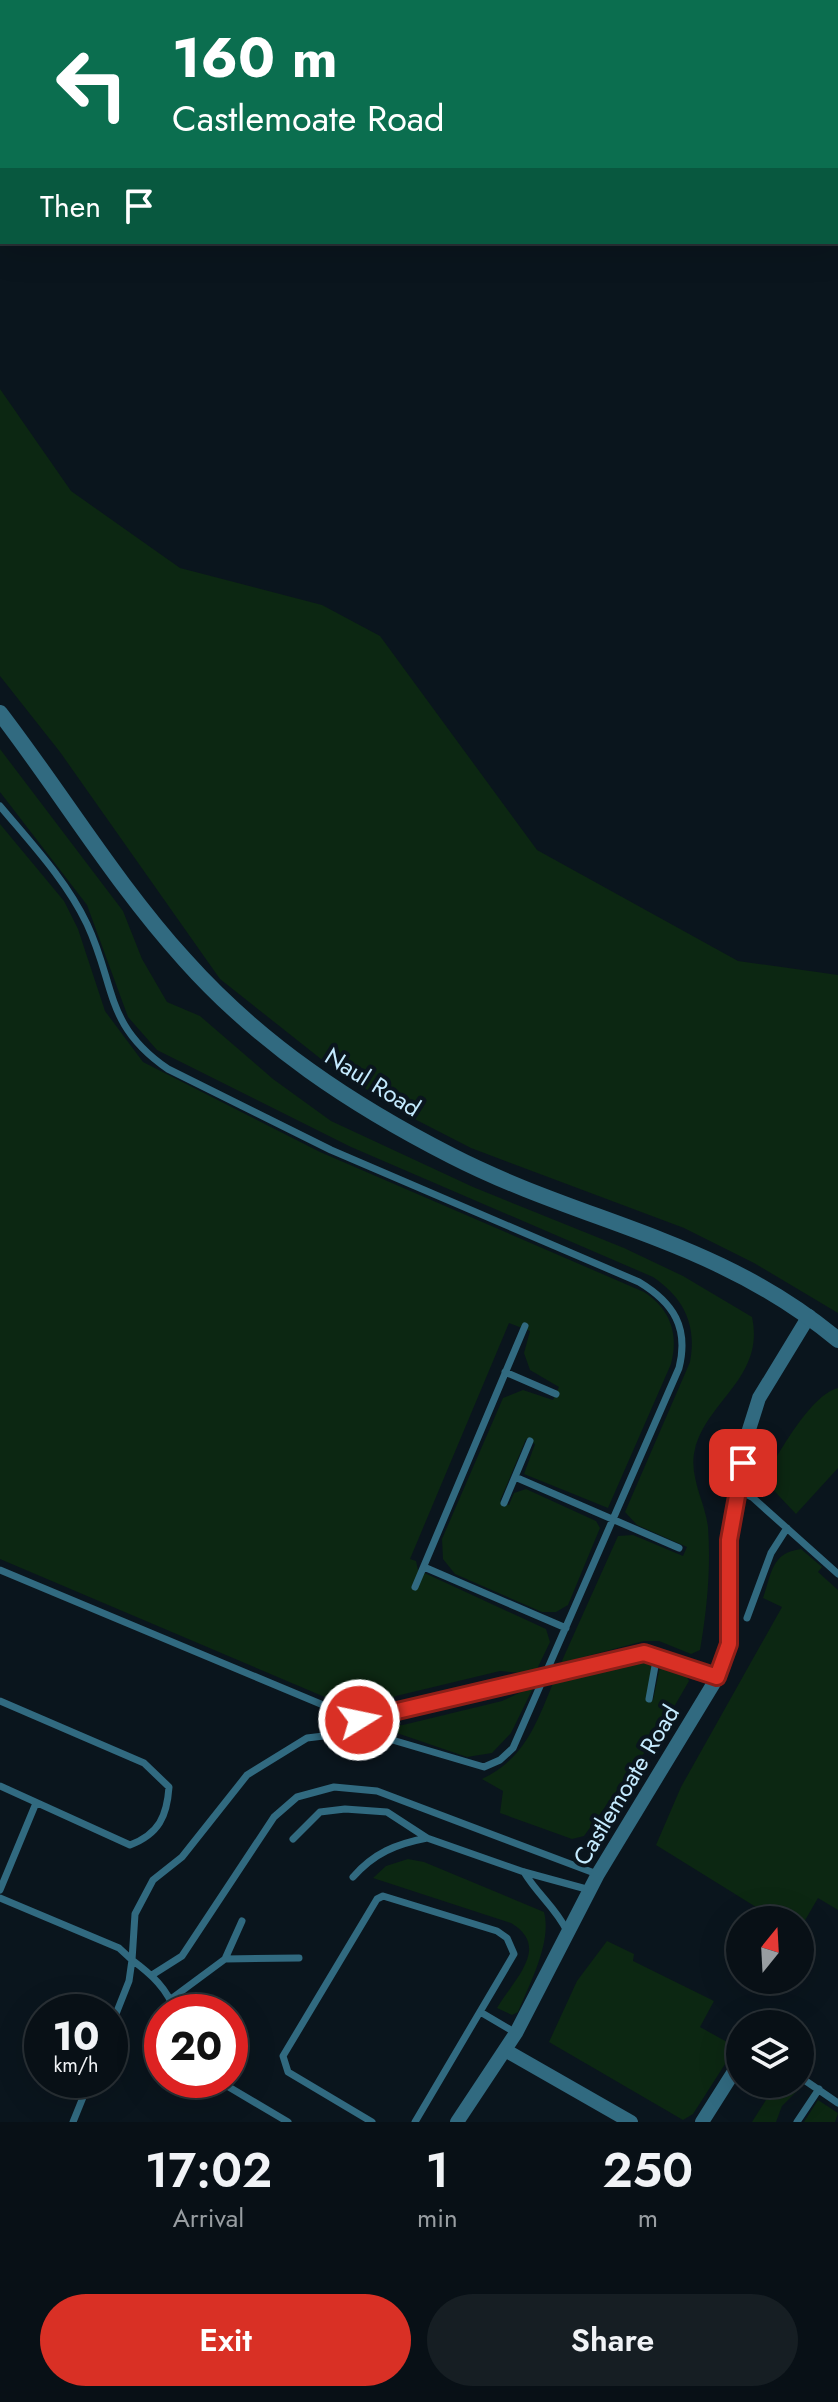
<!DOCTYPE html>
<html lang="en">
<head>
<meta charset="utf-8">
<style>
	body { margin:0; font-family:Jost,sans-serif; background:#161e23; color:#f1f3f6; height:100vh; display:flex; flex-direction:column; font-size:30px; white-space:nowrap }
	* { box-sizing:border-box; margin:0 }
	p { font-size:26px; color:#989da1 }
	.icon { flex:none; width:44px; height:44px; fill:none; stroke:currentColor; stroke-width:2; stroke-linecap:round; stroke-linejoin:round }
	.map { position:relative; height:2122px; overflow:hidden }
	.drawer { display:flex; flex-direction:column; background:#081016; flex:1 }
	.drawer>* { flex:none }
	.hud { position:absolute; left:0px; top:0px; width:838px; height:244px; box-shadow:0 8px 32px #0002,0 0 0 2px #293035; background:#0b6e4f; color:#fff; overflow:hidden }
	.needle { width:52px; rotate:18deg }
	.buttons { position:absolute; left:726px; top:1906px; display:grid; gap:16px }
	.buttons a { display:grid; place-items:center; width:88px; height:88px; border-radius:50%; background:#081016; box-shadow:0 8px 32px #0002,0 0 0 2px #293035; font-size:40px }
	.speed { position:absolute; left:24px; top:1994px; display:flex; gap:16px; font-size:40px; font-weight:700; text-align:center }
	.speed>* { display:grid; place-content:center; width:104px; height:104px; border-radius:50%; background:#081016; box-shadow:0 8px 32px #0002,0 0 0 2px #293035; line-height:1 }
	.speed small { font-size:20px; font-weight:400 }
	.speed .limit { border:12px solid #d22; background:#fff; color:#111 }
	.pin { position:absolute; display:grid; place-items:center; width:68px; height:68px; color:#fff; margin:-34px; border-radius:16px; box-shadow:0 4px 12px #0006 }
	.me { position:absolute; width:88px; margin:-44px; rotate:80deg; stroke-linejoin:round; filter:drop-shadow(0 0 6px #0008) }
	.turn { display:flex; align-items:center; gap:28px; height:168px; padding:0 40px; font-size:36px }
	.turn .icon { width:104px; height:104px; stroke-width:2.5 }
	.turn b { display:block; font-size:56px; line-height:68px }
	.then { display:flex; align-items:center; height:76px; padding:0 40px; background:#0003; gap:16px; font-size:30px }
	.eta { display:flex; justify-content:space-evenly; align-items:center; height:136px; text-align:center }
	.eta b { font-size:48px; font-weight:600; line-height:56px }
	.cta { display:flex; gap:16px; margin-top:auto; padding:16px 40px }
	.cta a { flex:1; height:92px; border-radius:48px; background:#d93025; color:#fff; font-size:32px; font-weight:600; line-height:92px; text-align:center }
	.cta a+a { background:#161e23; color:#f1f3f6 }
	.map>svg:first-child { display:block }
	.green { fill:#0c2712 }
	.lines { fill:none; stroke-linecap:round; stroke-linejoin:round }
	.service { stroke:#316a80; stroke-width:7 }
	.minor { stroke:#316a80; stroke-width:14 }
	.tertiary { stroke:#316a80; stroke-width:16 }
	.route-casing { stroke:#8d1f18; stroke-width:20 }
	.route { stroke:#d93025; stroke-width:14 }
	.labels { text-anchor:middle; dominant-baseline:central; stroke-width:8; stroke-linejoin:round; paint-order:stroke }
	.street-label { font-size:24px; fill:#c5ebff; stroke:#0a151d }
</style>
</head>
<body>
<div class="map">
<svg width="838" height="2122" viewBox="0 0 838 2122">
	<rect width="100%" height="100%" fill="#0a151d"/>
	<!-- green -->
	<path class="green" d="M0,389l71,102 109,77 142,37 58,31 157,214 201,111 100,14v338l-84,-50 -70,-35 -213,-80 -72,-37 -78,-52 -101,-80 -160,-227 -60,-76z
		M0,749l123,162 19,48 25,43 33,14 73,63 58,42 142,66 151,61 59,28 69,41c13,60 -45,84 -57,132 -7,27 10,52 13,78 3,41 -1,83 -8,123l-9,4 -32,-13h-15l-83,22 57,-127 15,-1 50,21 4,-9 -50,-22 -12,-13 65,-150c7,-37 -6,-64 -37,-85l-302,-130 -194,-97 -29,-33 -41,-112 -87,-113z
		M0,824l64,77 14,28 27,82 38,51 177,90 324,140c26,17 35,41 27,72l-63,144 -84,-34 11,-30 -9,-5 -26,62 9,4 5,-12 12,-4 70,32 4,7 -32,77 -12,7h-14l-87,-38 -12,-15 -1,-20 61,-141 20,-8 30,10 6,-13 -29,-17 -6,-17 6,-22 -21,-8 -99,236 6,2 2,9 128,59 4,13 -13,27 -16,4 -21,-2 -104,25 -22,13h-21l-353,-150z
		M838,1388v80l-42,46 -33,-35c16,-25 47,-84 75,-91z
		M801,1549l21,18 -4,5 20,18v320l-20,-12 -18,31v-9h-23l-121,-75 25,-58 101,-180 -19,-9c9,-25 8,-45 38,-49z
		M642,1659l11,2 -6,40 6,-1 8,-38 22,5 6,14 -29,50 -76,105 -12,3 -72,-26 3,-22 -21,-12c42,-20 54,-54 71,-96z
		M534,1686l-23,47 -19,20 -25,4 -76,-26 -35,-4 47,-2 99,-24z
		M408,1859l16,3 120,50c8,30 -14,71 -26,100l-6,3 -15,-7c18,-30 54,-61 14,-85l-138,-45 13,-12z
		M607,1941l27,13 -1,7 81,40 -14,26 36,20 -43,67 -10,6 -134,-78 28,-61z
		M776,2084h21l3,4 -18,18 -6,16h-24z
		M818,2100l20,13 -3,9h-31z"/>
	<g class="lines">
		<!-- service -->
		<path class="service" d="M0,806c31,37 66,74 87,118 29,62 17,101 81,145l163,81 308,132c35,21 50,46 40,86l-166,380 -13,12 -16,7 -95,-28 -41,-6 -41,5 -60,37 -65,82 -29,23 -18,34 -3,46c19,14 36,29 43,52
			M505,1372l51,22
			M515,1477l164,71
			M738,1490l14,7 86,77
			M504,1503l26,-62
			M424,1567l142,61
			M0,1570l359,150 285,-67 73,24
			M415,1587l110,-261
			M747,1618l24,-65 16,-25
			M649,1699l8,-44
			M0,1701l144,62 25,24c-2,29 -10,47 -39,58l-130,-59
			M293,1839l27,-27 25,-3 42,3 40,26 97,34 66,18
			M524,1872c13,22 32,36 43,59
			M353,1877c21,-24 43,-33 74,-39
			M0,1890l36,-87
			M0,1898l119,50 13,12 -3,21 -19,48
			M225,1959l74,-1
			M152,1975l30,-19 92,-139 23,-20 37,-10 43,4 220,83
			M171,1999l54,-40 17,-38
			M482,2013l34,20
			M800,2077l38,26
			M217,2080l71,42
			M73,2122l17,-42
			M372,2122l-84,-50 -5,-16 94,-157 6,-3 114,35 10,7 7,16 -99,168
			M797,2122l22,-33"/>
		<!-- minor -->
		<path class="minor" d="M505,2050l126,72
			M457,2122l59,-89 82,-159 125,-206 6,-24v-104l18,-104 12,-38 50,-82
			M702,2122l38,-60"/>
		<!-- tertiary -->
		<path class="tertiary" d="M0,713c62,81 116,171 185,247 75,84 167,145 267,196 133,68 266,83 386,184"/>
	</g>
	<g class="lines">
		<!-- route casing -->
		<g class="route-casing">
			<path id="route" d="M359,1720l285,-67 73,24 12,-33v-104l14,-77"/>
		</g>
		<!-- route -->
		<use href="#route" class="route"/>
	</g>
	<g class="labels">
		<!-- street labels -->
		<g class="street-label">
			<text transform="translate(373 1082) rotate(32)">Naul Road</text>
			<text transform="translate(626 1785) rotate(-59)">Castlemoate Road</text>
		</g>
	</g>
</svg>
<div class="buttons">
<a><svg class="needle" viewBox="-14 -14 28 28"><path d="M0-13l5 13h-10z" fill="#e53935"/><path d="M0 13l5-13h-10z" fill="#989da1"/></svg></a>
<a><svg class="icon" aria-label="layers" viewBox="0 0 24 24"><path d="M12 4l9 5-9 5-9-5zM3 14l9 5 9-5"/></svg></a>
</div>
<div class="speed"><div>10<small>km/h</small></div><div class="limit">20</div></div>
<div class="pin" style="left:743px;top:1463px;background:#d93025"><svg class="icon" aria-label="arrive" viewBox="0 0 24 24"><path d="M6 21V4h12l-3 4 3 4H6"/></svg></div>
<svg class="me" style="left:359px;top:1720px" viewBox="-20 -20 40 40"><circle r="17" fill="#d93025" stroke="#fff" stroke-width="3"/><path d="M0-11L8 9 0 5-8 9z" fill="#fff"/></svg>
<div class="hud">
<div class="turn"><svg class="icon" aria-label="left" viewBox="0 0 24 24"><path d="M17 20v-9H6M10 6l-5 5 5 5"/></svg><div><b>160 m</b>Castlemoate Road</div></div>
<div class="then">Then<svg class="icon" aria-label="arrive" viewBox="0 0 24 24"><path d="M6 21V4h12l-3 4 3 4H6"/></svg></div>
</div>
</div>
<section class="drawer">
<div class="eta">
<div><b>17:02</b><p>Arrival</p></div>
<div><b>1</b><p>min</p></div>
<div><b>250</b><p>m</p></div>
</div>
<div class="cta"><a>Exit</a><a>Share</a></div>
</section>
</body>
</html>
